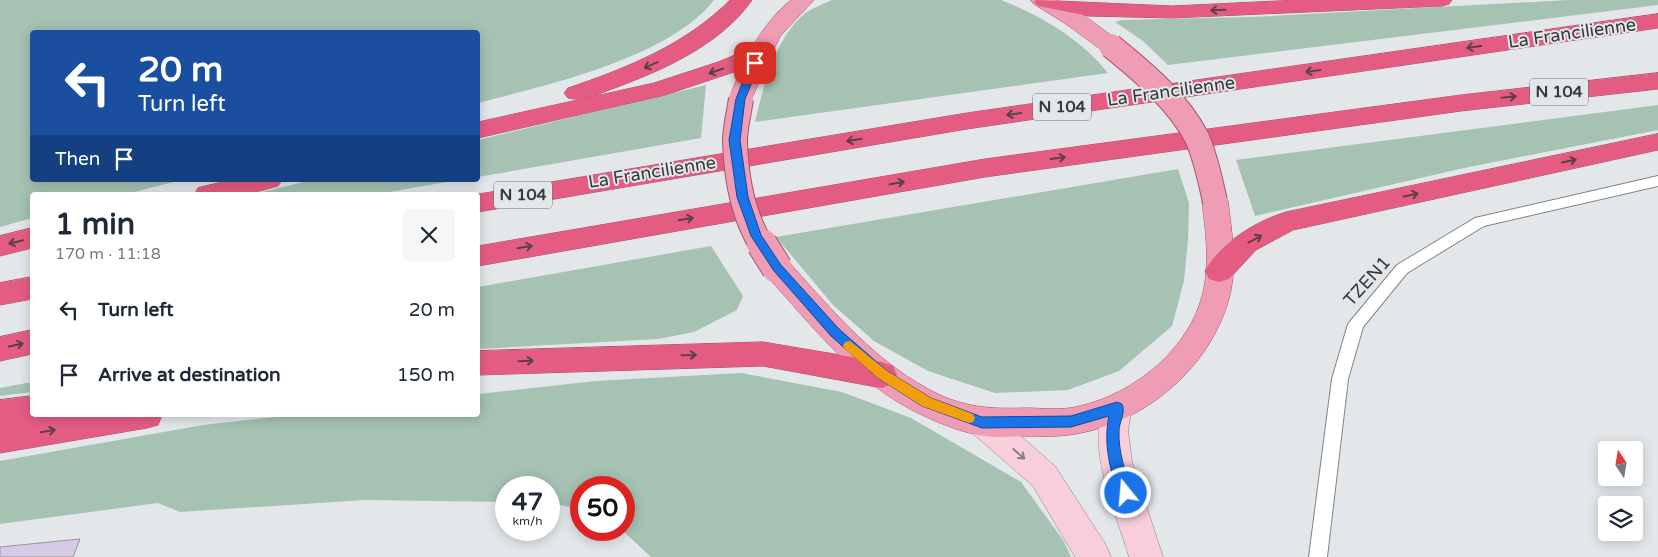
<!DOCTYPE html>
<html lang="en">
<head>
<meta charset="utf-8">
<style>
	body { margin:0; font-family:"Varela Round",sans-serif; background:#f6f6f7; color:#1f2937; height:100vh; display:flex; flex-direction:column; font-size:19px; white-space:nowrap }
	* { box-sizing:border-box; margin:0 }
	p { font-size:16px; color:#747a83 }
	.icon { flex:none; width:28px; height:28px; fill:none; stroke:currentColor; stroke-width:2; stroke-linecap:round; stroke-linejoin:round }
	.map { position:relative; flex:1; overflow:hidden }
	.sheet { position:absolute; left:30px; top:192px; width:450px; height:225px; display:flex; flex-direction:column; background:#fff; border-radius:5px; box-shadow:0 2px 12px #0003 }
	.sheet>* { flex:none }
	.guide { position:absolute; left:30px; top:30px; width:450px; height:152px; border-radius:5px; box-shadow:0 2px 12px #0003; background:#1a4fa0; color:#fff; overflow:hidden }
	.needle { width:32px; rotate:348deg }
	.fabs { position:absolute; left:1598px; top:441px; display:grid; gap:10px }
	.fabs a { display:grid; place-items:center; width:45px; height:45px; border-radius:5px; background:#fff; box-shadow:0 2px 12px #0003; font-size:25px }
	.speed { position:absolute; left:495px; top:476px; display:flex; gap:10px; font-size:25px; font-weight:700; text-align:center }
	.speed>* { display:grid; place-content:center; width:65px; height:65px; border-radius:50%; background:#fff; box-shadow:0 2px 12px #0003; line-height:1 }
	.speed small { font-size:12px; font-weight:400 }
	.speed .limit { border:8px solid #d22; background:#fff; color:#111 }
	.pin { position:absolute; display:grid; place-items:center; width:42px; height:42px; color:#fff; margin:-21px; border-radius:10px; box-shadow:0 2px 8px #0006 }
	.me { position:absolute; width:55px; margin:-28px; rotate:343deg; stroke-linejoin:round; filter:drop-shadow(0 0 4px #0008) }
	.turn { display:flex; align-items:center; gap:18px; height:105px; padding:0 25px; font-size:22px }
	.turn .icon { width:65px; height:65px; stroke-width:2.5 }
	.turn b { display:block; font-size:35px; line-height:42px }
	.then { display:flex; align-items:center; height:48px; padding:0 25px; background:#0003; gap:10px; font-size:19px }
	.round { display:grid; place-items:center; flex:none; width:52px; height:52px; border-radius:5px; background:#f6f6f7 }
	.head { display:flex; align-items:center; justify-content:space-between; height:85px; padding:0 25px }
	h1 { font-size:30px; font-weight:800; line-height:38px }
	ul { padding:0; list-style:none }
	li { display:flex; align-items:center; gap:15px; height:65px; padding:0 25px }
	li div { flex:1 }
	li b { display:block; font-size:19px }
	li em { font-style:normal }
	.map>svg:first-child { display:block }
	.green { fill:#a5c2b3 }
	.building { fill:#d6cae7; stroke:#98969a }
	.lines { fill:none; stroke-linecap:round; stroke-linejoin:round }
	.lane-casing { stroke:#818487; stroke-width:2 }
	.secondary-casing { stroke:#818487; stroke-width:1 }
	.primary-casing { stroke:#a8506a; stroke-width:1 }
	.highway-casing { stroke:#a8506a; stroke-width:1 }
	.lane { fill:#fff; fill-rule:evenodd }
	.secondary { fill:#f7ceda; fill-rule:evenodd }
	.primary { fill:#ef9db5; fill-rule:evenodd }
	.highway { fill:#e55c83; fill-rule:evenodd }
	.primary-bridge-far1-casing { stroke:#a8506a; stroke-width:26; stroke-linecap:butt }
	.primary-bridge-casing { stroke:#a8506a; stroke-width:32; stroke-linecap:butt }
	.primary-bridge-far1 { stroke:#ef9db5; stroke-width:24 }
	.primary-bridge { stroke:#ef9db5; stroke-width:30 }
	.oneway { stroke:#5b4049 }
	.oneway2 { stroke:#8e7c83 }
	.route { fill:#1a73e8; stroke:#114b97 }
	.slow { fill:#f59e0b }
	.labels { text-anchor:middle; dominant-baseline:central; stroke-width:4; stroke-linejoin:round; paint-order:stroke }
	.shield { fill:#e3e7ea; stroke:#6b6d70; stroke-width:1 }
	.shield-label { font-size:16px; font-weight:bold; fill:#38393b }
	.street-label { font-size:18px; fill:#38393b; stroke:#e3e7ea }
</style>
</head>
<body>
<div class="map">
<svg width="1658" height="557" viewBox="0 0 1658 557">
	<rect width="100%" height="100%" fill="#e3e7ea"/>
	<!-- green -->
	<path class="green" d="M0,0h714c-45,58 -167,85 -236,103v-71h-446v148h149l-58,15h-91v23l-32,9z
		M832,0h169c39,15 81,40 107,73l-353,49c8,-35 20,-83 49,-108 8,-6 20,-10 28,-14z
		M1570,0h88v5l-490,60 -25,-24 -28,-19 6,-2 130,-3z
		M706,85l-5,53 -223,39v-37z
		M1658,105v25l-194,38 -209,48 -19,-56z
		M1178,169l11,34 -1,37 -4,41 -12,45 -53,45 -51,19 -73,3 -67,-22 -54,-30 -41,-36 -57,-68z
		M312,180h146l-86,15h-122z
		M711,246l32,50 -6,14 -43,22 -36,7 -180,10v-62z
		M741,373l101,19 69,26 110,64 42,58 8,17h-420l-29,-27 2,-42h-43v21l-32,-6v-15h-43v14l-141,-2 -185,12 -22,-9 -158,21v-63l203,-36 88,-10h187v-21l117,-13z
		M32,382v10l-32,4v-8z"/>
	<!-- building -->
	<path class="building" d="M80,539l-7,18h-73v-10z"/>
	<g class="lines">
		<!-- lane casing -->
		<g class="lane-casing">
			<path id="lane" d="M1658,176v10l-174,40 -77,47 -44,54 -15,52 -21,178h-18l23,-178 16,-55 49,-59 78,-47z"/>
		</g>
		<!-- secondary casing -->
		<g class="secondary-casing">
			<path id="secondary" d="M1117,395l11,4 4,9 -4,22 4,32 31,95h-34c-14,-48 -45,-111 -23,-158z
				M982,408l11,4 62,54 51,79 5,12h-36l-42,-71 -62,-54 -4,-10 4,-10z"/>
		</g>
		<!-- primary casing -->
		<g class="primary-casing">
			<path id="primary" d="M791,0h23l-33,35 -12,23 -20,47 -8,2 -8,-2 -4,-6c14,-37 31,-74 62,-99z
				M1031,0h25l26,14 37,27 3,5 -3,5 -8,2 -8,-2 -37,-27 -32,-20z
				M1215,192l9,2 4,7c4,33 10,69 0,101 -21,70 -88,124 -160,133 -14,2 -28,1 -42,1 -14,0 -27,2 -41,0 -22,-3 -44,-12 -65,-22 -62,-29 -108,-88 -153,-138l-4,-8 4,-8 10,-3 10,3c45,50 91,106 153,135 29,13 54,14 85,13 15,0 30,2 45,0 55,-9 112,-51 130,-105 11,-33 6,-69 2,-102l4,-7z"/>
		</g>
		<!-- highway casing -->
		<g class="highway-casing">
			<path id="highway" d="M730,0h22c-31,45 -91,71 -140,89 -14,5 -30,13 -44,9l-4,-5 4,-5c59,-20 117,-43 162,-88z
				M1036,0l136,6 126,-6h154l-3,4 -7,2 -270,12 -83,-2 -51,-10 -4,-4z
				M1658,14v14l-691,101 -489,83v-17h-5l494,-82z
				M760,45l8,2 3,5 -3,5 -34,15 -69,23 -187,43v-16l176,-39 64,-21z
				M1658,73v16l-197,22 -476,66 -507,89v-20l507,-87 476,-64z
				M1658,134v16l-365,80 -37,20 -27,29 -10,3 -10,-3 -4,-8c15,-28 51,-50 81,-59z
				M231,180h51l-4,6 -33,9h-51l4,-7z
				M32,228v20l-32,8v-20z
				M32,277v22l-32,6v-22z
				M32,330v24l-32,7v-24z
				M763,342l119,20 11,4 4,9 -4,9 -11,4 -119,-22 -285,9v-24z
				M32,396v19h12l-1,3 20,-3h99l-4,10 -11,3 -147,25v-53z"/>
		</g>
		<!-- lane -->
		<use href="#lane" class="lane"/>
		<!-- secondary -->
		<use href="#secondary" class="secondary"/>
		<!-- primary -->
		<use href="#primary" class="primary"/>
		<!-- highway -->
		<use href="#highway" class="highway"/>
		<!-- primary-bridge-far1 casing -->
		<g class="primary-bridge-far1-casing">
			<path id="primary-bridge-far1" d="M1111,46c32,26 67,55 86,92 9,20 13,42 18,63
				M741,99c-2,14 -6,29 -6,42 1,35 8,75 27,105"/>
		</g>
		<!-- primary-bridge casing -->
		<g class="primary-bridge-casing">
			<path id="primary-bridge" d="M762,244l15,24"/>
		</g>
		<!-- primary-bridge-far1 -->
		<use href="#primary-bridge-far1" class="primary-bridge-far1"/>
		<!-- primary-bridge -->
		<use href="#primary-bridge" class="primary-bridge"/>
	</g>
	<!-- one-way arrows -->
	<defs><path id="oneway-shaft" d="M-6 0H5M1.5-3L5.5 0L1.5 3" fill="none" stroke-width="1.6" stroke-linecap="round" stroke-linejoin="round" transform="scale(1.25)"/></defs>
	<g class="oneway">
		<use href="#oneway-shaft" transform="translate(1218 10) rotate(178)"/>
		<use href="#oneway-shaft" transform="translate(1474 47) rotate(172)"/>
		<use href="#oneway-shaft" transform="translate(651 65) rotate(156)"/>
		<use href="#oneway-shaft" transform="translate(716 71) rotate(161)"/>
		<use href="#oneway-shaft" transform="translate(1313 71) rotate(172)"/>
		<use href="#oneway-shaft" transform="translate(1509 97) rotate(-6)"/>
		<use href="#oneway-shaft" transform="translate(1014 114) rotate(172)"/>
		<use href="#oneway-shaft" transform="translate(854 140) rotate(171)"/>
		<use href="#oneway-shaft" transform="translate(1058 158) rotate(-8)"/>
		<use href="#oneway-shaft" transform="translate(1569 161) rotate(-12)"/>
		<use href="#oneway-shaft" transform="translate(897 183) rotate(-10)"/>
		<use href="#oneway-shaft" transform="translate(1411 195) rotate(-12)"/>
		<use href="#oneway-shaft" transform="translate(686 219) rotate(-10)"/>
		<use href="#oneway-shaft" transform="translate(1255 239) rotate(-28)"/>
		<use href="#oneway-shaft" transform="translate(16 242) rotate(166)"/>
		<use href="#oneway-shaft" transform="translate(525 247) rotate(-10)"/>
		<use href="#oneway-shaft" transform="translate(16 345) rotate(-12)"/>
		<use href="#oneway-shaft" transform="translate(689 355) rotate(-1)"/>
		<use href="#oneway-shaft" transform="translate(526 361) rotate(-2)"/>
		<use href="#oneway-shaft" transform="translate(48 431) rotate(-9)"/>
	</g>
	<use class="oneway2" href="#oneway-shaft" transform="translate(1019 454) rotate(41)"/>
	<!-- route -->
	<path class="route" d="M755,60l5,3 -15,36 -5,41 8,57 13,38 20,30 58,64 48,42 44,27 51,19 89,-1 46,-14 5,2c4,9 -3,18 -3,27 -1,21 7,42 13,62l-2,5 -4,2 -5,-2c-11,-25 -18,-55 -12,-82l-38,11 -89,1 -60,-22 -44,-28 -47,-42 -57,-65 -23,-35 -14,-39 -8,-57 7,-41 14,-36z"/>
	<!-- slow -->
	<path class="slow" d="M850,341l37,30 44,27 42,16 2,4 -2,4 -4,1 -47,-17 -44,-28 -33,-29 -2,-3 2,-4z"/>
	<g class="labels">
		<!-- shield labels -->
		<g class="shield">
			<rect x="1530" y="78.5" width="58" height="27" rx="4"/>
			<rect x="1033" y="93.5" width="58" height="27" rx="4"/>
			<rect x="494" y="181.5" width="58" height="27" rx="4"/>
		</g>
		<g class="shield-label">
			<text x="1559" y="92">N 104</text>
			<text x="1062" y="107">N 104</text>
			<text x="523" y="195">N 104</text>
		</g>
		<!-- street labels -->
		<g class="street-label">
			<text transform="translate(1572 33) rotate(-8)">La Francilienne</text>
			<text transform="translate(1171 91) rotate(-8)">La Francilienne</text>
			<text transform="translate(652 172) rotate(-9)">La Francilienne</text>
			<text transform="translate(1367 281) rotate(-48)">TZEN1</text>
		</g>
	</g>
</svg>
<div class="fabs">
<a><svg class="needle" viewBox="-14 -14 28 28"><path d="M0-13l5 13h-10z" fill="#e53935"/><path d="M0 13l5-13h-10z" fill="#747a83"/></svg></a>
<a><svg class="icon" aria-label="layers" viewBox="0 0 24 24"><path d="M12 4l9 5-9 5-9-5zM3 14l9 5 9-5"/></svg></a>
</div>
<div class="speed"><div>47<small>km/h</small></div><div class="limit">50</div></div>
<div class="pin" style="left:755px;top:63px;background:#d93025"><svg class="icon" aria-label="arrive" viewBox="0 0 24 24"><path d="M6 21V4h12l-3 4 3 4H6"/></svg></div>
<svg class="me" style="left:1126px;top:493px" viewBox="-20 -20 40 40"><circle r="17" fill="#1a73e8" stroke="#fff" stroke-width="3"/><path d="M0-11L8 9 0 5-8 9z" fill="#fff"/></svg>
<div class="guide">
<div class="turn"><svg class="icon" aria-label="left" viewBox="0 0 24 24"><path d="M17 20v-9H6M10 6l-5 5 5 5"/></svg><div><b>20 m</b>Turn left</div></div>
<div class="then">Then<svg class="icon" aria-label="arrive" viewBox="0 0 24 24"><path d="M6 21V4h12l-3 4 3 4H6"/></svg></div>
</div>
<section class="sheet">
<div class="head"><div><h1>1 min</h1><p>170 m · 11:18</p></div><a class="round"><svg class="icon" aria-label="close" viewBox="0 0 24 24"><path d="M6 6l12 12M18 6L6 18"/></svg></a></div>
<ul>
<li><svg class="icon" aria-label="left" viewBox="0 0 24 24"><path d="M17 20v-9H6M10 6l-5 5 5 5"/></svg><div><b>Turn left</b></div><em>20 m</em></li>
<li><svg class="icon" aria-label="arrive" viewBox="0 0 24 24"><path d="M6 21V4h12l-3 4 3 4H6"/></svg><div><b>Arrive at destination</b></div><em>150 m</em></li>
</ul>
</section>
</div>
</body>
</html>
